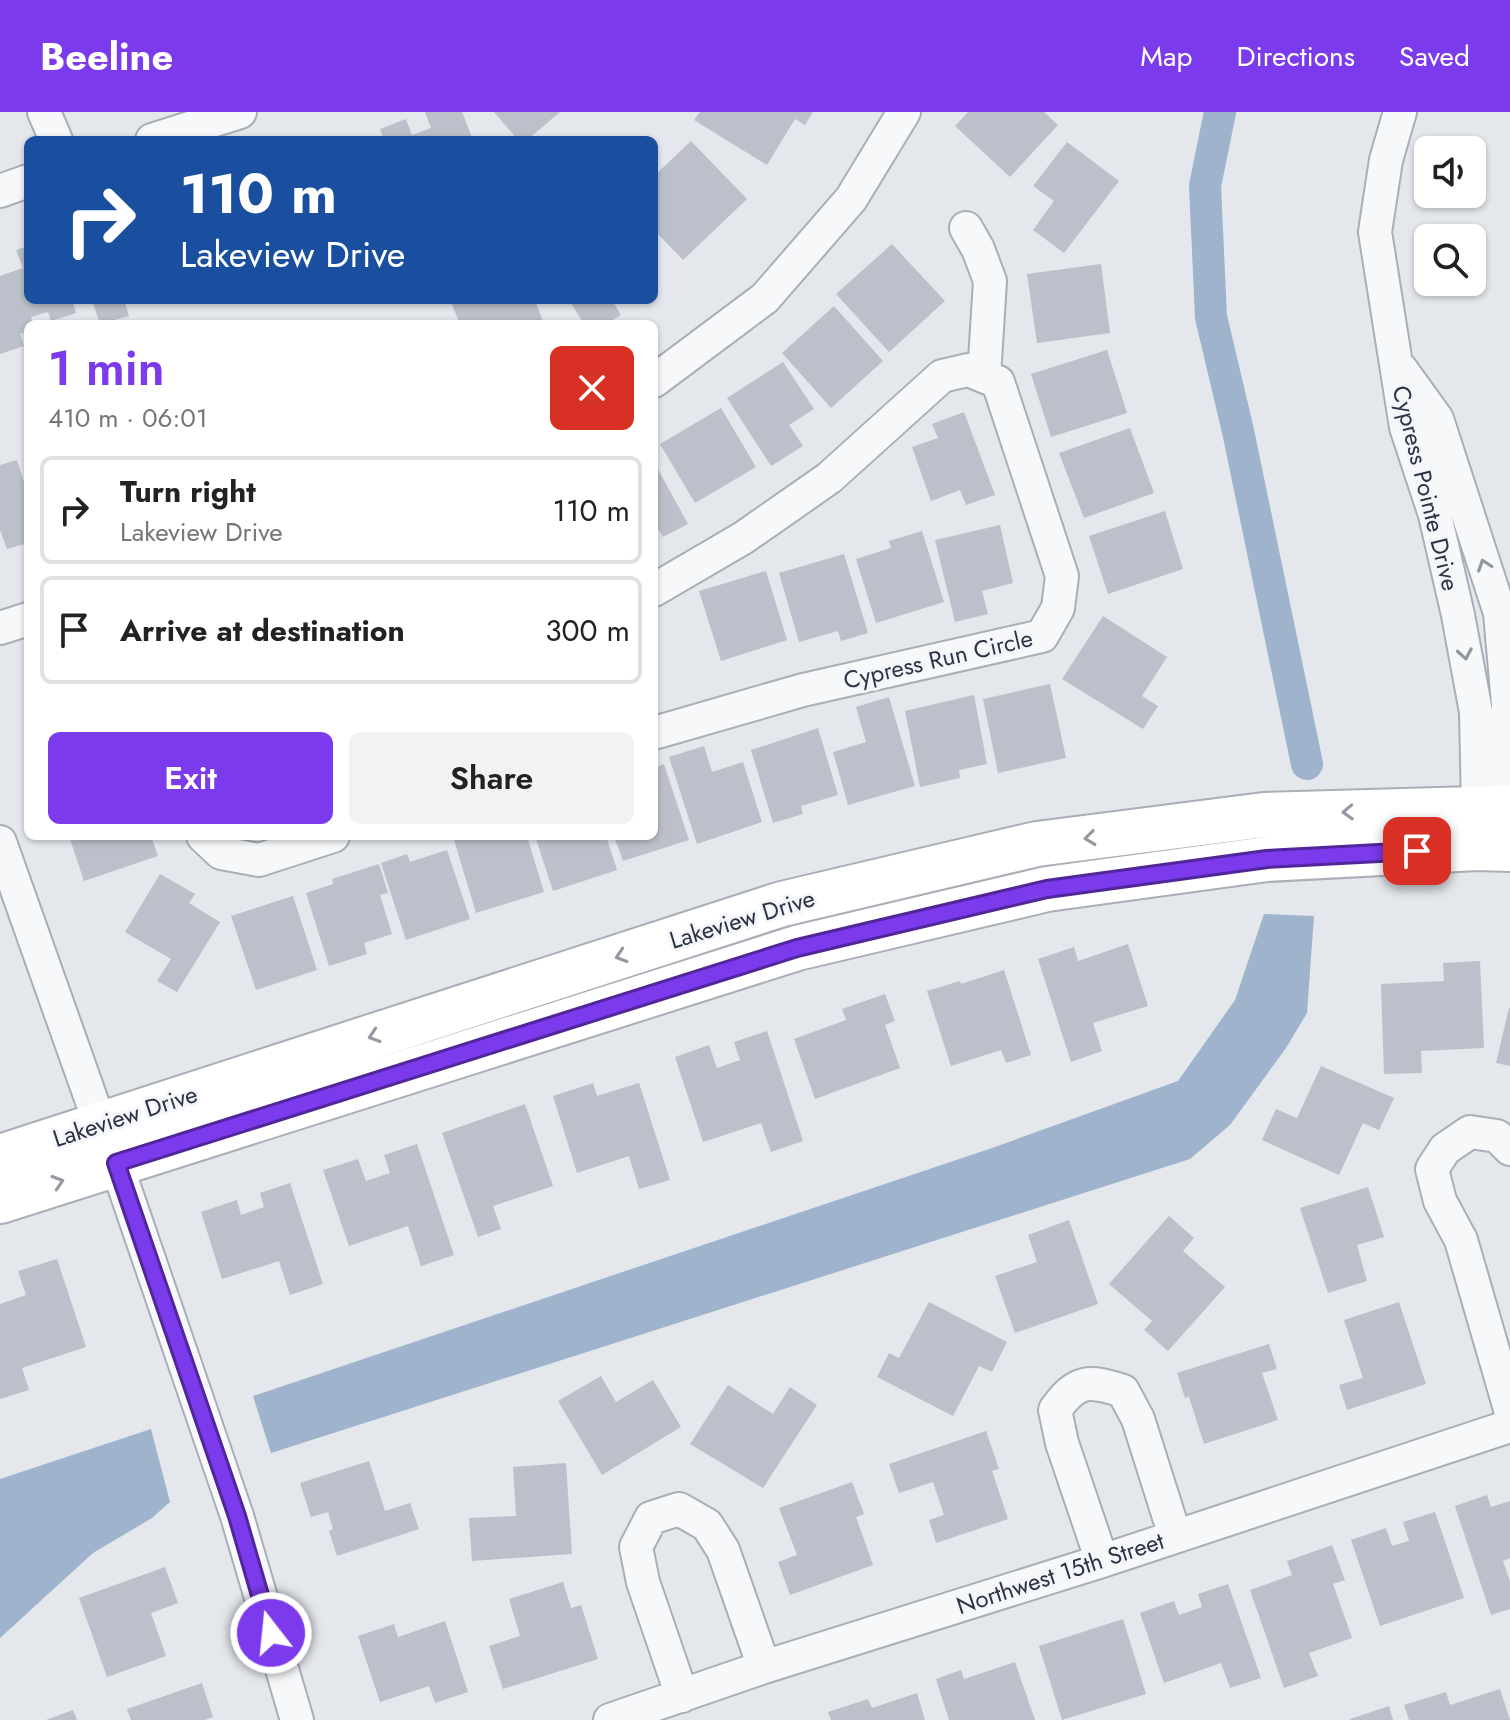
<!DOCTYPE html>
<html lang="en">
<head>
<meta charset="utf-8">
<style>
	body { margin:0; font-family:Jost,sans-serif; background:#f2f2f2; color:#222; height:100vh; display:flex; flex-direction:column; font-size:30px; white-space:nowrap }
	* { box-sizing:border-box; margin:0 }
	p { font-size:26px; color:#767676 }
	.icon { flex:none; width:44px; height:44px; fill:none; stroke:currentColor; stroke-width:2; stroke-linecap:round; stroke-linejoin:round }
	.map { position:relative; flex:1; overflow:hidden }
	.drawer { position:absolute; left:24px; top:208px; width:634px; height:520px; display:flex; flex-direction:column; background:#fff; border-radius:12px; box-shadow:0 2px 6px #0004 }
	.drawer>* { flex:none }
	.top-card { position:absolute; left:24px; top:24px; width:634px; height:168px; border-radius:12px; box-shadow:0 2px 6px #0004; background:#1a4fa0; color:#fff; overflow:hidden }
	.buttons { position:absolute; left:1414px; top:24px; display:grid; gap:16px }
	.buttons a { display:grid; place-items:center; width:72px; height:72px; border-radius:12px; background:#fff; box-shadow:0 2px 6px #0004; font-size:40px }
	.pin { position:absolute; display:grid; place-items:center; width:68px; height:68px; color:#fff; margin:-34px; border-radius:16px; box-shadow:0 4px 12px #0006 }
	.me { position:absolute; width:88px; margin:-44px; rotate:344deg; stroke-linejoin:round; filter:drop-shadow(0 0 6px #0008) }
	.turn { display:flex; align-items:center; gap:28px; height:168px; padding:0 24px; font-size:36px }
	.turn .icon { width:104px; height:104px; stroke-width:2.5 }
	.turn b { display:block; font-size:56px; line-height:68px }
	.round { display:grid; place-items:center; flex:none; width:84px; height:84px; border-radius:12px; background:#f2f2f2 }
	.summary { display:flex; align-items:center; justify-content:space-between; height:136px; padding:0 24px }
	h1 { font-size:48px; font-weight:600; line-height:60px; color:#7c3aed }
	.primary-button { display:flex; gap:16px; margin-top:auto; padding:16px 24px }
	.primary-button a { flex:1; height:92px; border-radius:12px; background:#7c3aed; color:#fff; font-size:32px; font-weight:600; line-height:92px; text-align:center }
	.primary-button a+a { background:#f2f2f2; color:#222 }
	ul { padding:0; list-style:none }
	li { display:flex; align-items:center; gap:24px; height:108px; margin:0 16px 12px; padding:0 8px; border:4px solid #e0e0e0; border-radius:12px }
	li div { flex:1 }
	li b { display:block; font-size:30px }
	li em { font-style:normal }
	header { display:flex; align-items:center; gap:48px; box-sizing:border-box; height:112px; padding:0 40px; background:#7c3aed; color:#fff }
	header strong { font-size:38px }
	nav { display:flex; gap:44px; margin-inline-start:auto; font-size:28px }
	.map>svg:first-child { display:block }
	.water { fill:#9fb4cc }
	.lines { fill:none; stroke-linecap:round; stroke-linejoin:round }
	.canal { stroke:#9fb4cc; stroke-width:32 }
	.building { fill:#bbc0ca }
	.street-casing { stroke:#a9aeb7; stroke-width:36 }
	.secondary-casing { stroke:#a9aeb7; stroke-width:48 }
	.street { stroke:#f7f8fa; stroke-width:32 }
	.secondary { stroke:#fff; stroke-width:44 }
	.oneway { stroke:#9196a0 }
	.oneway2 { stroke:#959aa2 }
	.route-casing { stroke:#51269a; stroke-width:20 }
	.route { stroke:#7c3aed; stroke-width:14 }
	.labels { text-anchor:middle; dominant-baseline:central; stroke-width:6; stroke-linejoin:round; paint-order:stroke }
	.street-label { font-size:24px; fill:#2b3445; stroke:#f4f6f9 }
</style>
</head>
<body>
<header>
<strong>Beeline</strong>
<nav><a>Map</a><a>Directions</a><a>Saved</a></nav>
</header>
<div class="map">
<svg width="1510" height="1608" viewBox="0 0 1510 1608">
	<rect width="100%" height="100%" fill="#e4e7ec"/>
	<!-- water -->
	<path class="water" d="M1264,802l50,2 -7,97 -21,35 -56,77 -40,34 -919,294 -18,-57 739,-248 186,-67 57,-81z
		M151,1317l19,73 -18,16 -59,35 -93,85v-159z"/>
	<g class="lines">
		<!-- canal -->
		<path class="canal" d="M1220,0l-15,74 6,131 27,114 69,333"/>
	</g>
	<!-- building -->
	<path class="building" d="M425,0h37l11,28h-89l-4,-11 26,-10 6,16 19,-7z
		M494,0h66l-33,28h-9z
		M700,0h113l-8,13 -10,-6 -28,46 -73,-45z
		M968,0h76l14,13 -48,52 -55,-51z
		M691,29l56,58 -64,61 -29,-30v-54z
		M1067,30l52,39 -55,72 -31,-23 21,-29 -21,-15z
		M892,132l53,57 -56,51 -53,-58z
		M28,134v54h44l4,13 -25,8 -3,-9 -17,5 2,7h-5v7l-8,3 4,12 -24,8v-78l23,-8 -7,-18z
		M1101,152l9,69 -73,10 -10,-69z
		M92,188h32l5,16 -29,8z
		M450,188h85l9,24h-84z
		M569,188h43l9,15 -15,9h-22z
		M834,194l49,55 -52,47 -49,-55z
		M1107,238l20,63 -76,24 -20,-63z
		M783,250l31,47 -25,16 14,21 -32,20 -44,-68z
		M721,296l35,59 -61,36 -35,-59z
		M964,300l31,83 -29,10 -6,-15 -29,11 -19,-54 26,-9 -6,-14z
		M1130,316l24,65 -70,25 -25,-65z
		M17,348l11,35v48l-21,6 -7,-19v-65z
		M654,350l34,62 -25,13 -9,-16z
		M1165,399l18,58 -75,25 -19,-58z
		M1000,413l13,58 -31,8 6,23 -33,8 -20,-82z
		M922,419l22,71 -68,21 -20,-64 35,-11 -2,-7z
		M844,442l24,79 -27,8 -3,-10 -39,11 -20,-69z
		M766,459l21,69 -66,21 -22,-70z
		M1103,504l64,41 -25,39 16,10 -15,23 -81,-50z
		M1050,572l16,74 -68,15 -15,-74z
		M974,583l13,69 -28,6 1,8 -40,9 -15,-76z
		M889,585l26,89 -67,19 -15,-53 33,-10 -10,-35z
		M818,616l20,67 -37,11 2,8 -30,9 -22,-73z
		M704,634l8,26 31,-10 19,60 -65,22 -28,-87z
		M664,652l25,76 -66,21 -9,-25h40v-68z
		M69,724h82l7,20 -74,25z
		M467,724h60l17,56 -68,21 -22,-73z
		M544,724h62l11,34 -64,21 -17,-52z
		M447,738l23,69 -64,21 -25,-77 26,-9 3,8z
		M379,752l9,29 -8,2 12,39 -28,9 3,11 -38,12 -23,-73 27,-9 -1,-5z
		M160,762l35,20 -6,9 31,19 -43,70 -20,-11 14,-22 -46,-27z
		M293,784l24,74 -61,20 -25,-74z
		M1128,832l20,62 -55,17 9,28 -31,11 -33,-103 36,-12 4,14z
		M1480,849l4,87 -63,3 1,22 -38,1 -3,-90 63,-3 -1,-18z
		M1004,858l27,85 -25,8 -5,-13 -50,16 -24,-75 33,-10 1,3z
		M885,882l10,27 -10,4 15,43 -85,31 -21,-60 52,-19 -4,-11z
		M1509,896h1v58l-14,-3z
		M767,919l36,110 -32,11 -10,-29 -58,19 -28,-85 34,-12 8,23 23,-8 -6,-18z
		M1321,954l73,32 -15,32 -16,-7 -24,52 -77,-35 14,-31 21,9z
		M593,971l4,13 42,-13 31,97 -31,9 -10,-33 -52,17 -24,-77z
		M525,992l28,82 -60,20 8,23 -23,8 -36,-104z
		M417,1032l37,111 -33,11 -13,-40 -59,20 -26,-76 35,-11 8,22 24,-8 -6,-18z
		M290,1071l33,101 -33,11 -11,-34 -57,18 -21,-67 36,-12 4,15 23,-8 -4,-14z
		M1368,1075l16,50 -27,8 10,36 -39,12 -28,-85z
		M1169,1104l25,22 -11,13 42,36 -57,64 -24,-21 8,-9 -43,-37z
		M1069,1108l29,84 -83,29 -20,-57 42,-14 -9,-27z
		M57,1147l29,88 -64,21 7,22 -29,9v-95l26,-9 -8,-24z
		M929,1190l78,40 -15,30 -13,-6 -26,50 -76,-39 12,-24 10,5z
		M1399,1190l27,82 -79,26 -8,-25 24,-7 -19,-58z
		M1269,1232l8,25 -15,4 16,47 -74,24 -15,-47 -4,1 -8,-25z
		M601,1264l15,26 37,-22 28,47 -79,48 -44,-74z
		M728,1273l45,29 17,-27 27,18 -54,83 -73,-44z
		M986,1319l13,38 -7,2 16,48 -72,24 -7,-23 15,-5 -11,-33 -34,11 -10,-29z
		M369,1349l16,50 25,-8 9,26 -82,27 -8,-25 4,-2 -5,-17 -17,5 -11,-34z
		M566,1351l6,91 -100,7 -3,-43 47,-2 -3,-49z
		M852,1370l12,32 -8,3 17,48 -83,30 -12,-33 19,-7 -18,-47z
		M1487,1383l4,12 19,-6v57l-7,3 7,20v28l-19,6 -36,-109z
		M1435,1400l29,86 -84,28 -29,-86 35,-12 6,18 17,-5 -6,-19z
		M1332,1433l13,35 -12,4 19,54 -43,15 9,23 -34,12 -34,-98 42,-15 -5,-14z
		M165,1455l13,36 -27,10 15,43 -59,21 -28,-79z
		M563,1470l8,26 10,-3 17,54 -95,30 -14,-43 31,-10 -11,-37z
		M1228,1472l33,94 -31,10 -9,-25 -57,20 -24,-70 34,-12 5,14 23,-8 -4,-13z
		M1123,1507l23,75 -84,26 -23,-74z
		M445,1509l23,71 -33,11 -6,-17 -49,16 -22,-66 36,-12 4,13z
		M1015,1550l20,58h-86l-13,-41 25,-9 3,9z
		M202,1571l11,34 -8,3h-74l-4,-11z
		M1500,1577l10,31h-101l-5,-15 42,-13 4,13z
		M917,1581l8,27h-94l-3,-8 40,-13 4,9z
		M1389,1594l4,14h-43v-1z
		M73,1598l4,10h-31z"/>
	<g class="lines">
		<!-- street casing -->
		<g class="street-casing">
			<path id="street" d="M44,0l12,28
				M1400,0l-14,48 -11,72 31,195 29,88 23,100 18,97 2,95
				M152,28l88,-28
				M0,79l28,-10
				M966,116l12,21 12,32 -6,95
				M1401,257l36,50 63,194 8,91 -2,104
				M654,269l111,-83 86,-99 53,-87
				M654,478l89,-52 86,-60 113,-102 26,-6 30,12 64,194 -4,32 -16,28 -239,54 -149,43
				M0,516l28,-9
				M203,724l18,17 38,7 74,-24
				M0,730l100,282 16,39 121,353 60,204
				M1510,1037l-13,-13 -27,-4 -25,17 -13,20 8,32 21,39 49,169
				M1102,1449l-40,-118 -7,-33c22,-31 34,-30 68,-19l15,28 37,117
				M682,1584l-39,-114 -7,-35 15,-29 28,-9 28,16 16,25 41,117
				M610,1608l154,-53 338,-106 408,-135"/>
		</g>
		<!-- secondary casing -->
		<g class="secondary-casing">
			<path id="secondary" d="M0,1045l782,-253 255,-60 227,-29 246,-7
				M0,1089l797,-253 250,-59 220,-30 210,-11 33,1"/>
		</g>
		<!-- street -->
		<use href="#street" class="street"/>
		<!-- secondary -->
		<use href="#secondary" class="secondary"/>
	</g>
	<!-- one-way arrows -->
	<defs><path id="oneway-chevron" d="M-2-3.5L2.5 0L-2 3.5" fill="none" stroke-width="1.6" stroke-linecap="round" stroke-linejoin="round" transform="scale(2)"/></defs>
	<g class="oneway">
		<use href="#oneway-chevron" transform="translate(1484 453) rotate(-109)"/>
		<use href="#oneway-chevron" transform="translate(1465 542) rotate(80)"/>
	</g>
	<g class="oneway2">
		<use href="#oneway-chevron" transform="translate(1348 700) rotate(178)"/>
		<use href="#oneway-chevron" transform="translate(1090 726) rotate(173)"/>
		<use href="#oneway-chevron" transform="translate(621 844) rotate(162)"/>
		<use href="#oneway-chevron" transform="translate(374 924) rotate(162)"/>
		<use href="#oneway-chevron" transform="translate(58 1070) rotate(-18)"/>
	</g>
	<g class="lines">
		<!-- route casing -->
		<g class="route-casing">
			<path id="route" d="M271,1521l-34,-117 -121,-353 681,-215 250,-59 220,-30 150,-8"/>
		</g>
		<!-- route -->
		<use href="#route" class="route"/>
	</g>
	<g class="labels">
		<!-- street labels -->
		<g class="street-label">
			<text transform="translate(1426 376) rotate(76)">Cypress Pointe Drive</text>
			<text transform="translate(938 547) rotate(-13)">Cypress Run Circle</text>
			<text transform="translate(742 807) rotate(-17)">Lakeview Drive</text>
			<text transform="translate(125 1004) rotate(-18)">Lakeview Drive</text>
			<text transform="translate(1060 1461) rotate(-18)">Northwest 15th Street</text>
		</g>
	</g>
</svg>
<div class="buttons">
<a><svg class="icon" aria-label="sound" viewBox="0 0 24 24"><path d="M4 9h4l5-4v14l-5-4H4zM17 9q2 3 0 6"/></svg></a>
<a><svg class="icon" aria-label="search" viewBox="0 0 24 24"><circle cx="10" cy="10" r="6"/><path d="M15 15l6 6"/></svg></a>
</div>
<div class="pin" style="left:1417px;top:739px;background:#d93025"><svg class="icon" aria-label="arrive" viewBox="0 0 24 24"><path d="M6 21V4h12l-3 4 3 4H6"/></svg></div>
<svg class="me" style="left:271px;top:1521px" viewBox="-20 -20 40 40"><circle r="17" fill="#7c3aed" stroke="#fff" stroke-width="3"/><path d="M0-11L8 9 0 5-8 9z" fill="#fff"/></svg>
<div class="top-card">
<div class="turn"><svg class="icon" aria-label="right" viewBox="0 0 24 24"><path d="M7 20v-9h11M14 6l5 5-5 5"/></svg><div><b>110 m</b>Lakeview Drive</div></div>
</div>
<section class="drawer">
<div class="summary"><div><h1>1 min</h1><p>410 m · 06:01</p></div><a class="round" style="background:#d93025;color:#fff"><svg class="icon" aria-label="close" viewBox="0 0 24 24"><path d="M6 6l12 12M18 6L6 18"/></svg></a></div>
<ul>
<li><svg class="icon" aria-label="right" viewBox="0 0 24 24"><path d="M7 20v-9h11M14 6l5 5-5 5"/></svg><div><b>Turn right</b><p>Lakeview Drive</p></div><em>110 m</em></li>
<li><svg class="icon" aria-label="arrive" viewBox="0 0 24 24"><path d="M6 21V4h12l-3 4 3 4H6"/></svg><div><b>Arrive at destination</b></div><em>300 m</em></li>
</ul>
<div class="primary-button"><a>Exit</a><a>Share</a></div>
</section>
</div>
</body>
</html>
